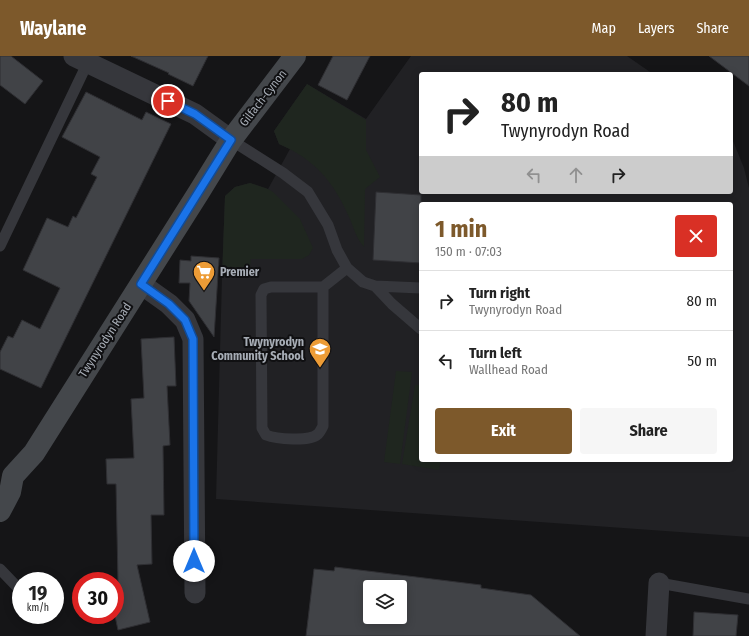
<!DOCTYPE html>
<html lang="en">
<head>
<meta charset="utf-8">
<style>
	body { margin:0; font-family:"Fira Sans Condensed",sans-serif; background:#f6f6f6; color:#222; height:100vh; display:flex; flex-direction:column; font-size:15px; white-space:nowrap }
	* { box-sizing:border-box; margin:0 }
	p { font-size:13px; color:#767676 }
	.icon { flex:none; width:22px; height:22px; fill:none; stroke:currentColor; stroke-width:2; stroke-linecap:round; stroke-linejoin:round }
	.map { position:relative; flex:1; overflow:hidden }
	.details { position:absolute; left:419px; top:146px; width:314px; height:260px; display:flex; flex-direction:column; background:#fff; border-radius:4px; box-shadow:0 2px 10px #0003 }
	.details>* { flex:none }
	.banner { position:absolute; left:419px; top:16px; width:314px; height:122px; border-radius:4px; box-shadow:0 2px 10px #0003; background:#fff; color:#222; overflow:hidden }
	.fabs { position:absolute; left:363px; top:524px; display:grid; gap:8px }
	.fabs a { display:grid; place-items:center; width:44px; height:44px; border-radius:4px; background:#fff; box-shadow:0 2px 10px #0003; font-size:20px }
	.speed { position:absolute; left:12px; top:516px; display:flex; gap:8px; font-size:20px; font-weight:700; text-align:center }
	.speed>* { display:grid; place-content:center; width:52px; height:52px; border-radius:50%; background:#fff; box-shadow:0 2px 10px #0003; line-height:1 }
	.speed small { font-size:10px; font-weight:400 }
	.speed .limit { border:6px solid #d22; background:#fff; color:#111 }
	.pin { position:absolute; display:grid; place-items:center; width:34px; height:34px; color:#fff; margin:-17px; border:2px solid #fff; border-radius:50%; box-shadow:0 1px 4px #0007 }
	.me { position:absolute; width:44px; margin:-22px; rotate:0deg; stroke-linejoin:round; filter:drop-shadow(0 0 3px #0008) }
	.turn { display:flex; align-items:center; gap:14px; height:84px; padding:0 16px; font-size:18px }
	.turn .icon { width:52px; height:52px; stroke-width:2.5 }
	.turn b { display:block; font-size:28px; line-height:34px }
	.lanes { display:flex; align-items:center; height:38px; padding:0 16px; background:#0003; justify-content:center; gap:20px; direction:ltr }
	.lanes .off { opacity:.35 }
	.round { display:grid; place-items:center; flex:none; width:42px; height:42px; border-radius:4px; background:#f6f6f6 }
	.headline { display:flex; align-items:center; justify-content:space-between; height:68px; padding:0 16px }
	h1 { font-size:24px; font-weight:700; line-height:30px; color:#7d592b }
	.action { display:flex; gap:8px; margin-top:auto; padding:8px 16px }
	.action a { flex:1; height:46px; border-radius:4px; background:#7d592b; color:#fff; font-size:16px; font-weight:700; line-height:46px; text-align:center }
	.action a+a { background:#f6f6f6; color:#222 }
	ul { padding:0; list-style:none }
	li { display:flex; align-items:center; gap:12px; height:60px; padding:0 16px; border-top:1px solid #e0e0e0 }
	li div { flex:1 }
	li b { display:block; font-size:15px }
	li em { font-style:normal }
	header { display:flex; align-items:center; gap:24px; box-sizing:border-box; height:56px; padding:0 20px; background:#7d592b; color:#fff }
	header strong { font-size:19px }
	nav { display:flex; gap:22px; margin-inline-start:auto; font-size:14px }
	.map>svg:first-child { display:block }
	.built { fill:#212124; fill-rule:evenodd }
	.green { fill:#1f261f }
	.building { fill:#414347; stroke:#2f2f33; fill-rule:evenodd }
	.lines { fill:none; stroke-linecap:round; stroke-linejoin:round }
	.lane { stroke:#36373c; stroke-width:11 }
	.street { stroke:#36373c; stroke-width:21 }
	.secondary { stroke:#44474b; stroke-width:22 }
	.route-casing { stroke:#114b97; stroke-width:10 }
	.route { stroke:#1a73e8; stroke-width:7 }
	.labels { text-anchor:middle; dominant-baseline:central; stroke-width:4; stroke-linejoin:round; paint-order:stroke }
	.street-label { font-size:12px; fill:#a7adb6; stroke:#101012 }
	.poi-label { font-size:12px; font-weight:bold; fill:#a7adb6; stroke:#101012; text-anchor:start }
</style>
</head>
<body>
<header>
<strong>Waylane</strong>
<nav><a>Map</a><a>Layers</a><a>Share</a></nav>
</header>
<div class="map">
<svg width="749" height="580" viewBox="0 0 749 580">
	<rect width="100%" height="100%" fill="#151517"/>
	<!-- built -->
	<path class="built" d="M411,0h216l26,18h-232v118h310v-56l13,32 5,20v349l-533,-38 6,-222 3,-81 10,-9 15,-4 18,6 22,-40 -11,-5 -5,-13 33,-47 59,35zM421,148h310v256h-310z"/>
	<!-- green -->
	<path class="green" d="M307,28l59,36v30l14,27 -15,12 -1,58c-8,-9 -10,-19 -15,-30 -15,-35 -35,-58 -70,-73l-5,-13z
		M250,127l18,6 5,3 27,27 13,29 -4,7 -7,4h-51l-2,18h-27l3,-81 10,-9z
		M396,315l16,1 -12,92 -16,-2z
		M415,329h6v75h20l-2,10 -37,-6z"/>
	<!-- building -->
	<path class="building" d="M0,0h11l32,25 -18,23 -25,-19z
		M131,0h77l-15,30 -25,-12 1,-1z
		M333,0h37l-23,44 -29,-15z
		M709,0h40v30z
		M86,36l56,28 4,-8 25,12 -130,264 -41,-19v-17l8,-16 5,2 9,-18 18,9 20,-41 -37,-18 24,-52 21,9 5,-11 3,2 21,-41 -6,-3 9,-17 -38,-20z
		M376,136l45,3v68l-48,-3z
		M191,200l28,2 -5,79 -25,-36 1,-18h-11l1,-23 11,1z
		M174,281l2,49h-9l3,59 -7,1 1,69h-13l1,49 -15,1 13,57 -32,8 -3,-14v-34h3l-2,-98h-9l-1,-25 28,-1 -3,-59 13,-1 -3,-59z
		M335,511l146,18v3l50,7 49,41h-274l8,-67 20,2zM370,531h30v30h-30z
		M694,556l44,3 -2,21h-43z"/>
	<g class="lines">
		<!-- lane -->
		<path class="lane" d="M231,84l52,33 25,19 20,33 9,25 10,18 16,14 12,4 46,2
			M0,190l88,-184
			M375,230l17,18 29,25
			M323,231v139c-1,2 -3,6 -5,8 -8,8 -42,5 -52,1l-4,-7 -1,-133 3,-6 7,-2h52l24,-19
			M0,513l21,22
			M659,527l90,16"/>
		<!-- street -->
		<path class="street" d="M74,0l121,58 36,26
			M141,228l28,20 16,16 8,19 2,254
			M656,580l3,-53"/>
		<!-- secondary -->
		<path class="secondary" d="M0,455l10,-19 3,-16 21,-23 165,-261 32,-52 64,-84"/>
	</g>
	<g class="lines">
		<!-- route casing -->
		<g class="route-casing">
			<path id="route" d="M168,45l27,13 36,26 -90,144 28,20 16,16 8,19 1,222"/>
		</g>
		<!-- route -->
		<use href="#route" class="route"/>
	</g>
	<!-- icons -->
	<defs>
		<g id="supermarket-pin" transform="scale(1.15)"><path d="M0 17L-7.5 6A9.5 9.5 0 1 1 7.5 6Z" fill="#ed9c36" stroke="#101012"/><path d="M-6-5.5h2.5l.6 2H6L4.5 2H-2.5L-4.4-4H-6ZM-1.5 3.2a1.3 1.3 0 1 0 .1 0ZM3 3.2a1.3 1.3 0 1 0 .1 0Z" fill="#fff"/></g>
		<g id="school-pin" transform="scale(1.15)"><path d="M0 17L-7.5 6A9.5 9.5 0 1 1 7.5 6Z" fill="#ed9c36" stroke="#101012"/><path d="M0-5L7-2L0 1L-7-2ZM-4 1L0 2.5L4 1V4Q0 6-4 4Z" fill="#fff"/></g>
	</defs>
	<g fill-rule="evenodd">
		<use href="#supermarket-pin" x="204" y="216"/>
		<use href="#school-pin" x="320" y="293"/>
	</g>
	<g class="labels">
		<!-- street labels -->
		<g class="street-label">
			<text transform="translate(263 42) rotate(-52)">Gilfach-Cynon</text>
			<text transform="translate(105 284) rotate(-57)">Twynyrodyn Road</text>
		</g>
		<!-- poi labels -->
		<g class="poi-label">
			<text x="220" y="216">Premier</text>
			<text x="304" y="286" text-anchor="end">Twynyrodyn<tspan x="304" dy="14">Community School</tspan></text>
		</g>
	</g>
</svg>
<div class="fabs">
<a><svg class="icon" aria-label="layers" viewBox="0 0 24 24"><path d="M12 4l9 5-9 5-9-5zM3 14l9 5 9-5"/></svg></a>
</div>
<div class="speed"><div>19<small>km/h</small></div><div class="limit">30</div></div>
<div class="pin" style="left:168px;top:45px;background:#d93025"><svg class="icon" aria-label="arrive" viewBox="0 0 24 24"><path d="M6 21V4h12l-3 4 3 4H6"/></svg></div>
<svg class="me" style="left:194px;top:505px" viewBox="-20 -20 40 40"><circle r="19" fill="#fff"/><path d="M0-13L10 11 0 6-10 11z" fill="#1a73e8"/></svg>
<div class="banner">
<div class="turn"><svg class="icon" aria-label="right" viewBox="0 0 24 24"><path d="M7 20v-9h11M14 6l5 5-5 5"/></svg><div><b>80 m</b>Twynyrodyn Road</div></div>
<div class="lanes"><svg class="icon off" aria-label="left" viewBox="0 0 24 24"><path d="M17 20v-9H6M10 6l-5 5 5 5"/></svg><svg class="icon off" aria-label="ahead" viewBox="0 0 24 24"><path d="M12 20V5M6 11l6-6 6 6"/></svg><svg class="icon" aria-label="right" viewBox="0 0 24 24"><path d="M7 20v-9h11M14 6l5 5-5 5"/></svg></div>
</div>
<section class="details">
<div class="headline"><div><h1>1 min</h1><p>150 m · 07:03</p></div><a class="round" style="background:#d93025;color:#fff"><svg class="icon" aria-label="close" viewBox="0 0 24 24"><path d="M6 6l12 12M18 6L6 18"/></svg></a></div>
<ul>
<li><svg class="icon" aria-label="right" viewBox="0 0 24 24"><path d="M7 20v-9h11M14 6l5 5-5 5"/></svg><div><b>Turn right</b><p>Twynyrodyn Road</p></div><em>80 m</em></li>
<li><svg class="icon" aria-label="left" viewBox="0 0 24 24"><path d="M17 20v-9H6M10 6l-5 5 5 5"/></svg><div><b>Turn left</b><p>Wallhead Road</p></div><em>50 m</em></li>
</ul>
<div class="action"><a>Exit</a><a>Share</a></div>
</section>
</div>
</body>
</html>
